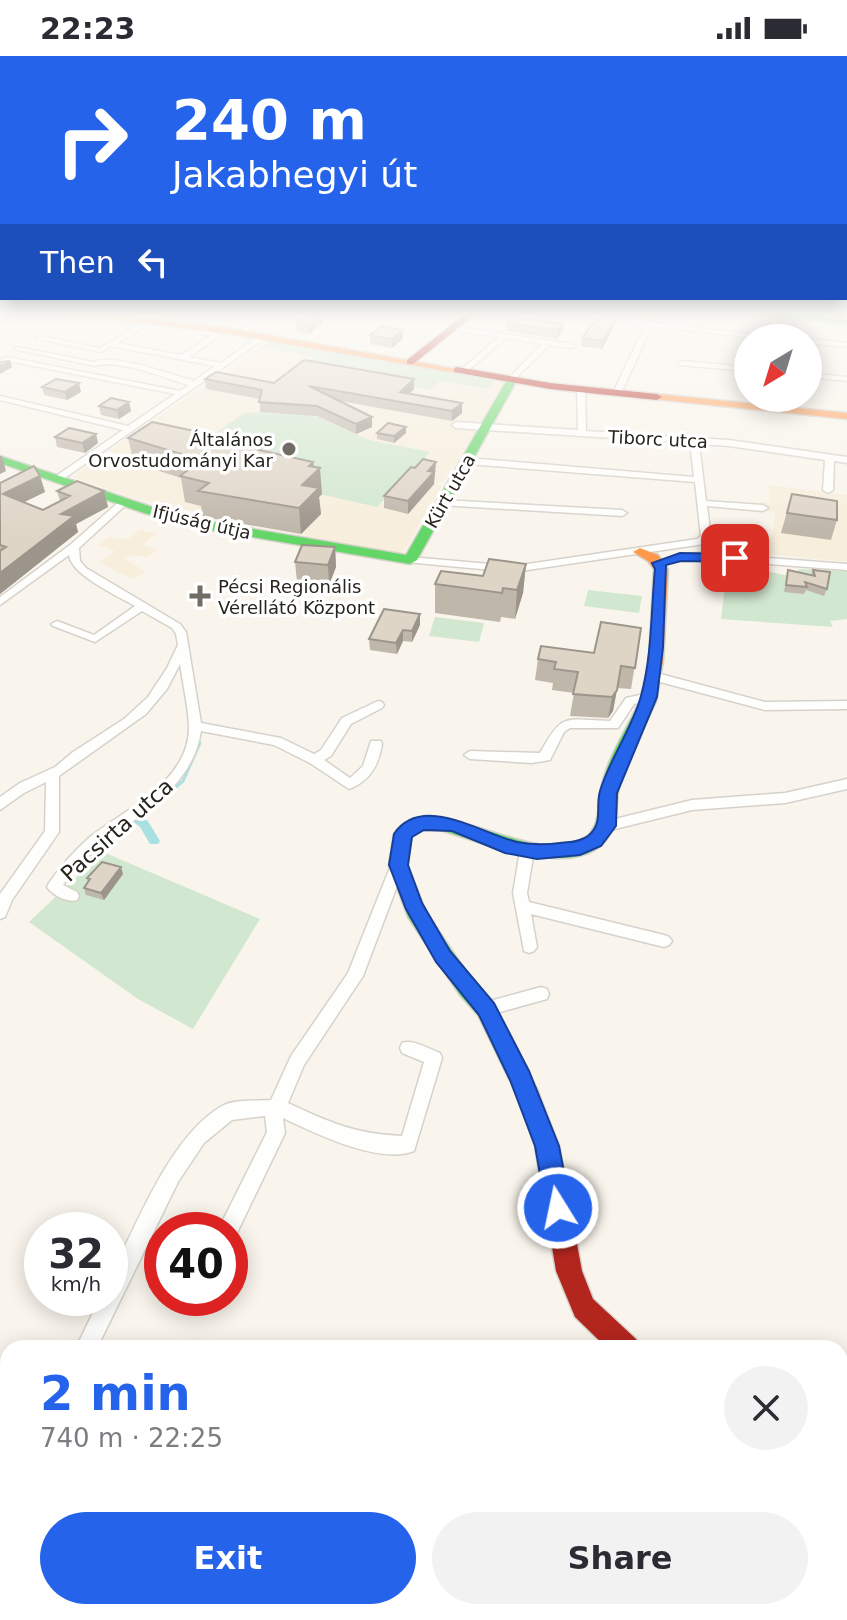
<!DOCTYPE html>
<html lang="en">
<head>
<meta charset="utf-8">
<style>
	body { margin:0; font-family:"DejaVu Sans",sans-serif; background:#f2f2f3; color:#2b2b33; height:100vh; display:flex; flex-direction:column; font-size:30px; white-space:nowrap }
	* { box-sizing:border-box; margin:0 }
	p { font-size:26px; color:#7c7c81 }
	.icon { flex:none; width:44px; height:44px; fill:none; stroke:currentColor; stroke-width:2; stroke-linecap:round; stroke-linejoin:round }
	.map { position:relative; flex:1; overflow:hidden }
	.drawer { position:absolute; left:0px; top:1284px; width:848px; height:280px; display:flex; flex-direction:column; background:#fff; border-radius:24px 24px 0 0; box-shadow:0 4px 20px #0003 }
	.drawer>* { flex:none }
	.top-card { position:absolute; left:0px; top:0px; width:848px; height:244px; box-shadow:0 4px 20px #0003; background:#2563eb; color:#fff; overflow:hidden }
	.needle { width:52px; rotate:218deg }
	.buttons { position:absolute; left:734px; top:268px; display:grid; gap:16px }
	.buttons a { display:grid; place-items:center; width:88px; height:88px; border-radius:50%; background:#fff; box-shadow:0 4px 20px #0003; font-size:40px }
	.speed { position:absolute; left:24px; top:1156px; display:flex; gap:16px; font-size:40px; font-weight:700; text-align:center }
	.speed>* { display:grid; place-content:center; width:104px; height:104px; border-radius:50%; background:#fff; box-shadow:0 4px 20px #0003; line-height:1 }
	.speed small { font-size:20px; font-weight:400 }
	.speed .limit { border:12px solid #d22; background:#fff; color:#111 }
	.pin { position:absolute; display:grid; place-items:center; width:68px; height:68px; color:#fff; margin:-34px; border-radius:16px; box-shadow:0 4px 12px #0006 }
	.me { position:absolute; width:88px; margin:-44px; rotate:350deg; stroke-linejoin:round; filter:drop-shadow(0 0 6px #0008) }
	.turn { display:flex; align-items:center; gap:28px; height:168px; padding:0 40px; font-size:36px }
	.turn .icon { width:104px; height:104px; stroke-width:2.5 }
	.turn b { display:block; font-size:56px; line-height:68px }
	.then { display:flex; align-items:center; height:76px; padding:0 40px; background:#0003; gap:16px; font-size:30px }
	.round { display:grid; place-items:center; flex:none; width:84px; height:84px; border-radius:42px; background:#f2f2f3 }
	.headline { display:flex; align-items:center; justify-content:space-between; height:136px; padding:0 40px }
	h1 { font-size:48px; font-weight:700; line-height:60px; color:#2563eb }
	.cta { display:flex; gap:16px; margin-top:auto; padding:16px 40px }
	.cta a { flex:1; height:92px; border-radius:48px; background:#2563eb; color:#fff; font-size:32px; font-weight:700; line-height:92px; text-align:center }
	.cta a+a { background:#f2f2f3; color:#2b2b33 }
	.status { display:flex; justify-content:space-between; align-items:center; height:56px; padding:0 40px; background:#fff; direction:ltr }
	.status svg { height:22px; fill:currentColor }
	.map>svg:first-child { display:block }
	.built { fill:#f7eedc }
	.green { fill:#d1e7cf }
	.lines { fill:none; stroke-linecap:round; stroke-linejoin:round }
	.stream { stroke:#a9e1e2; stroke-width:3 }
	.canal { fill:#a9e1e2; fill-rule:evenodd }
	.street-casing { stroke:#d6d2cb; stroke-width:3 }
	.fast-casing { stroke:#d6d2cb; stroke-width:3 }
	.slow-casing { stroke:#d6d2cb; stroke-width:3 }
	.jam-casing { stroke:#d6d2cb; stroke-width:3 }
	.street { fill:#fefefc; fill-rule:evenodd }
	.fast { fill:#63d668; fill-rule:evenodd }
	.slow { fill:#ff974d; fill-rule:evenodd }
	.jam { fill:#b3261e; fill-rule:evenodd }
	.wall { fill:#c0b7ab }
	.shaded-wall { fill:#9c958b }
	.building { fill:#dfd5c7; stroke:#9c958b; stroke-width:2 }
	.route { fill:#2563eb; stroke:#184099; stroke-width:2 }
	.poi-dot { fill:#706d65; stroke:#fff; stroke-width:3 }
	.labels { text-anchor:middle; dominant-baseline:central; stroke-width:7; stroke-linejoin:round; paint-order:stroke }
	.far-poi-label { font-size:18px; fill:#27241d; stroke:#fff; text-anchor:end }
	.far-street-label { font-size:18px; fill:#27241d; stroke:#fff }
	.street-label { font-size:22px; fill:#27241d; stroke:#fff }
</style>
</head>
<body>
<div class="status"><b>22:23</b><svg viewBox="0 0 49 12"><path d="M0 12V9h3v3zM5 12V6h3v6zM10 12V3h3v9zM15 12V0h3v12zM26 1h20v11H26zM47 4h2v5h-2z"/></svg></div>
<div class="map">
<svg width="847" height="1564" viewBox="0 0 847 1564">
	<rect width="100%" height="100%" fill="#f9f5ec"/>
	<!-- built -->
	<path class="built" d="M269,285l237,41 -62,100 -9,2 7,2 -40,68 -169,-32 -6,5 -28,-7 5,-6 -73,-17 -59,-20 27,-18 8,3 12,-7 -10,-4z
		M769,429l78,10v67l-130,-13 1,-13 54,2 3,-26 -14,-1 -1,-9 10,1z
		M140,474l16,3 -13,12 14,5 -9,7 -17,-2 -6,4 21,13 -15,7 -32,-17 16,-11 -17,-6 12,-8 16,3z"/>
	<!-- green -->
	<path class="green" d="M269,285l227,39 -9,9 -47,-8 -9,9 -9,-2 -120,-21 12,-10 -53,-10z
		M260,356l54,3 55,25 61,12 -53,55 -66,-15 -123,-39 56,-40z
		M728,507l9,1 -1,5 6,1 1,-3 58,11 -3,-9 49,2v48l-17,2 3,6 -112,-8z
		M588,534l54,6 -3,17 -55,-7z
		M435,561l49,6 -5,19 -50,-6z
		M103,796l157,67 -67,110 -55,-30 -109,-77z"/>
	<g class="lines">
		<!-- stream -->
		<path class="stream" d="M137,764l46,-39 17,-38"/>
		<!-- canal -->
		<path class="canal" d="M137,760l11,5 12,20 -2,3h-8l-10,-17 -9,-7z"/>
		<!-- street casing -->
		<g class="street-casing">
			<path id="street" d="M3,256h9l-12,7v-5z
				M195,256l80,1 -33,22 -3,-4 23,-14c-23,-2 -45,2 -67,-5z
				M544,256h26l209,26h-23l-104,-12 -31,67 -4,2 -4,-2 32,-68z
				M148,264l2,3 -33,20 64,12 30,-19 -13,-3 3,-4 20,6 -32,22 32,6 39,-28 7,2 -205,143h-6v-4l67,-46 -123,-30v-4l128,30 47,-32 -167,-33 -8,4v-5l7,-3 173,34 9,-6c-24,-7 -72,-27 -94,-19l-81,-17 4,-2 76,15c20,-9 78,13 100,19l21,-15 -104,-20 -10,6 -66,-14 4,-2 61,12z
				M450,270l122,18 4,2 -4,2 -23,-3 -37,37h-3v-4l33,-34 -36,-6 -41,35 -4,-2 1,-2 37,-32 -46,-7z
				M808,283l39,4v4l-39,-4z
				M682,305l66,6v4l-69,-6 -1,-2z
				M808,317l39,4v4l-39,-4z
				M581,332l4,2 1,41 143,9 118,17v6l-13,-2 -1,29 -5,3 -5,-3 2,-30 -96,-14 -30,-2 7,57 57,4 5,3 -5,3 -56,-5 4,31 -7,7 -190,28 -108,-10v-4l4,-1 104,9 183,-27 4,-3 -6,-54 -227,-18 -4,-3 4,-3 226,19 -4,-34 -234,-15 -4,-3 4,-3 122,8 -1,-40z
				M773,342h8l-1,13 -7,-2z
				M121,444l8,2 -50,46 1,13 6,7 94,56 6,8 15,91 80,15 33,16 7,-4 21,-32 36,-17 4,1 2,3 -2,3 -31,16 -20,32 -7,4 26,18 13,-12 8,-25h10l1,3c-3,21 -12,37 -33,45l-39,-26 -36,-18 -73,-14c-11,75 -100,96 -138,154l14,7 2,4 -2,4c-9,3 -25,-5 -30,-13l2,-4c12,-17 25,-32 41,-46 37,-29 100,-56 99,-111 -1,-20 -6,-42 -9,-62l-13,25 -21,25 -87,62v56l-47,68 -7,17 -5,2v-25l45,-63 1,-49 -22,11 -24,17v-13l20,-14 35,-16 18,-15 51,-33 24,-22 19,-29 11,-23 -2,-11 -4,-6 -30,-17 -47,31 -42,-16 -2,-2 6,-3 37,14 41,-29c-17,-10 -64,-31 -66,-51l-69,50v-8l70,-52z
				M443,444l179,10 5,3 -5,3 -182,-11v-4z
				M702,497l145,11v6l-145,-11 -21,1 -22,6 -5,-3 26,-9z
				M653,616l112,30 82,-1v8l-82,1 -116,-31 -2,-3z
				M649,637l6,4 -2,3 -19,4 -16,24h-48l-6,4 -14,28 -18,3 -62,-4 -6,-4 6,-4 70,2c23,-42 25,-33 70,-32l16,-23z
				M847,723v10l-62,14 -93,7 -85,21 -7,-5 7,-5 85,-21 93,-7z
				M527,790l7,5 -7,42 2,9 135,33 5,2 3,4 -3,4 -5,2 -133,-33 6,33 -3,4 -5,2 -5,-2 -11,-58 7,-42z
				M398,804l5,1 2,4 -42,111 -59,89 -16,38c41,19 67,31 114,33l22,-74 -22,-9 -2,-5 2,-5c11,-4 27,6 38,10l2,5 -28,93c-35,14 -99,-18 -131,-33l2,15 -50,104 -5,2v-9h-12l49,-98 -2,-16 -33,4 -28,23 -26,39 -81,166h-21l24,-50h10v-20c26,-52 60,-142 112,-172 12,-7 35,-5 49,-6l20,-44 57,-83 43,-108 2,-4z
				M541,931l6,2 2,5 -2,5 -61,17 -6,-2 -2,-5 2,-5 6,-2z
				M847,1334v22l-7,3v-22z
				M8,1418v23l-8,3v-23z
				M9,1556h26l-3,8h-26z
				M688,1556h24l3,8h-24z"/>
		</g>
		<!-- fast casing -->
		<g class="fast-casing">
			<path id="fast" d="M735,256h38l74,7v6z
				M512,321l5,3 -100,180 -7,4 -204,-35 -62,-16 -144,-50v-7l152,51 54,14 200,34 101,-175z
				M648,640l8,5c-12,26 -27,53 -36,80 -4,13 -2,29 -6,43 -20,66 -131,18 -174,6h-18l-11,7 -4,28 20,49 47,69 19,20 46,91 -3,7 -8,3 -8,-3 -42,-86 -18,-20 -52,-78 -19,-52 5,-31c36,-53 141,40 192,3 15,-11 12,-35 16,-52 6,-28 26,-58 38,-84z"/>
		</g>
		<!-- slow casing -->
		<g class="slow-casing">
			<path id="slow" d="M54,256h33l142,16 233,42 -5,3 -228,-39z
				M657,338l190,19v6l-194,-20 -1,-2z
				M640,492l18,7 10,14 -5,92 -7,40 -8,5 -8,-5 9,-40 5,-92 -6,-8 -15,-9z"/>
		</g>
		<!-- jam casing -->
		<g class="jam-casing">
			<path id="jam" d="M468,256h10l-65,52h-6v-4z
				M457,311l93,16 107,11 5,3 -5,3 -107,-11 -96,-17v-4z
				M528,1028l8,3 23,59 23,125 11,28 43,40 4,9h-33l-32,-31 -19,-46 -21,-125 -18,-52 3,-7z"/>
		</g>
		<!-- street -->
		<use href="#street" class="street"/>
		<!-- fast -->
		<use href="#fast" class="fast"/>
		<!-- slow -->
		<use href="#slow" class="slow"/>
		<!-- jam -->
		<use href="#jam" class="jam"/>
	</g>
	<!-- wall -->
	<path class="wall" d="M322,259v8l-13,11 -12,-2 -1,-9z
		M507,267l56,1 -1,8 -5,7 -50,-8z
		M615,268l-13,25 -21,-3 1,-8z
		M403,274v9l-11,9 -22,-4v-9z
		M205,323l69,4 140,-4v10l-4,4 52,10v10l-10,8 -112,-20 32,26 -16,7 -39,-18 -57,-4v-13l-54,-10z
		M42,331l39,5 -14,8 -23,-5z
		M129,346l2,9 -12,8 -18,-4 -2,-9z
		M406,371v6l-12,10 -17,-4v-6z
		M96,378l2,9 -13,10 -28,-6 -2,-10z
		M128,382l138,14 47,10 9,32 -3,3 2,17 -20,20 -98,-17 -2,-11 -16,-4 -4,-24 -47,-15z
		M436,418l-2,2v8l-26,30 -24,-6v-12z
		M40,420l5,16 -21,10 19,8 17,-9 -3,-10h47l4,16 -32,17 2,8 -78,62v-111z
		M792,438l45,26 -6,20 -50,-7z
		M335,491l1,20 -7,18 -32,-3 -2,-20z
		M526,508l-3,29 -8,26 -14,-2 -1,5 -65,-9v-29l48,-8z
		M788,514l23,5 2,-5 14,19 -3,7 -18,-6 -2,4 -20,-2z
		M420,569l-8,17 -9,-1 -6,13 -27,-4 -1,-11z
		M641,572l-10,61 -14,-1 -4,23 -5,7 -38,-2 4,-23 -22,-3 1,-7 -18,-3 3,-21 56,-6z
		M123,818l-19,26 -18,-5 -2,-7 4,-6 -1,-4z"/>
	<!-- shaded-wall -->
	<path class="shaded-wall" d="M322,259v8l-13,11v-9z
		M616,261l-1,7 -13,25 1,-8z
		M563,268l-1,8 -5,7 1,-9z
		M403,274v9l-11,9v-9z
		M10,305l2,6 -12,7v-7z
		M414,323v10l-14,13v-10z
		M79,327l2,9 -14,8 -2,-8z
		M129,346l2,9 -12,8 -2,-9z
		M462,347v10l-10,8v-10z
		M372,361v10l-16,7v-10z
		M406,371v6l-12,10v-7z
		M96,378l2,9 -13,10 -3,-10z
		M0,400h2l4,15 -6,3z
		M313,406l1,11 6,-5 2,26 -3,3 2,17 -20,20 -2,-26 3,-23 7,-19z
		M436,406l-2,22 -26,30v-13l20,-30z
		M40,420l5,16 -37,18 -5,-16z
		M104,435l4,16 -32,17 2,8 -78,62v-21l61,-59z
		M335,491l1,20 -7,18 -1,-20z
		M526,508l-3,29 -8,26 2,-29z
		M420,558v11l-8,17v-11z
		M403,574v11l-6,13 -1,-11z
		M617,634l-4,21 -5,7 4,-21z
		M121,811l2,7 -19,26 -3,-7z"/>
	<!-- building -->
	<path class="building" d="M309,257l13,2 -13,10 -13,-2z
		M602,259l14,2 -13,24 -21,-3 10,-14h3z
		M513,261l50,7 -5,6 -51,-7z
		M382,270l21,4 -11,9 -22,-4z
		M304,304l110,19 -14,13 62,11 -10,8 -143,-25 63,31 -16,7 -39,-18 -58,-4 3,-12 -57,-11 11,-7 58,11z
		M10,305l-10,6v-5z
		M56,323l23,4 -14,9 -23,-5z
		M111,342l18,4 -12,8 -18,-4z
		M152,366l113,24 -6,4 54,12 -4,4 11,2 -18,17 17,3 -20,20 -101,-17 11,-8 -29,-7 21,-16 -73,-22z
		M388,367l18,4 -12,9 -17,-3z
		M69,372l27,6 -14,9 -27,-6z
		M423,403l13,3 -8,9 6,1 -26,29 -24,-5 27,-29 4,1z
		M34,410l6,10 -37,18 40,16 27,-14 -13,-5 20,-10 27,10 -43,23 13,2 -74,57v-22l6,-4 -6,-2v-62z
		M792,438l45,7v19l-50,-7z
		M302,489l33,2 -7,18 -33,-3z
		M489,503l37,5 -9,26 -14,-2 -1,5 -67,-9 6,-13 42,5z
		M788,514l27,6 -2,-6 17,2 -3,17 -22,-7 2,5 -21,-2z
		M384,553l36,5 -8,17 -9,-1 -7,13 -27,-4z
		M601,566l40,6 -6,40 -14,-2 -4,24 -5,7 -39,-3 5,-22 -24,-3 2,-7 -18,-3 3,-13 53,7z
		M102,806l19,5 -20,26 -17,-5 6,-9 -3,-1z"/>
	<!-- sky -->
	<linearGradient id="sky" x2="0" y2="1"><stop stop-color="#8fc6e6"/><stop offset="0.54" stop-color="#fcfaf6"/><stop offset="1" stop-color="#fcfaf6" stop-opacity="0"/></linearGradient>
	<rect width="847" height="475" fill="url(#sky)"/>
	<!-- route -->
	<path class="route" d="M680,497l55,1 6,4 -6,4 -54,-1 -15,4 -3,82 -6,50 -40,96 -1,33 -15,20 -21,9 -43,4 -32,-6 -53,-22 -28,-1 -12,7 -4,28 14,38 28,48 44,52 35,68 30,75 12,62 -4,9 -9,3 -8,-3 -4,-9 -11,-62 -25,-66 -31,-65 -43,-53 -30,-53 -17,-44 5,-31c28,-42 90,1 123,8 15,3 28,3 43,1 9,-1 20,-1 28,-7 16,-13 7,-29 12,-45 10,-33 32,-62 41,-95 11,-40 10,-85 14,-127l-3,-6z"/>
	<!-- markers -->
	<g class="poi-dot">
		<circle cx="289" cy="393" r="8"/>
		<path d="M196 528h8v8h8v8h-8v8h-8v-8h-8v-8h8z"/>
	</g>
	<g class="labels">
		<!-- far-poi labels -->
		<g class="far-poi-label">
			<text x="273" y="383">Általános<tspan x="273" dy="21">Orvostudományi Kar</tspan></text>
			<text x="218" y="530" text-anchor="start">Pécsi Regionális<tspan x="218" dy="21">Vérellátó Központ</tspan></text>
		</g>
		<!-- far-street labels -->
		<g class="far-street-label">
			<text transform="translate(658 383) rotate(3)">Tiborc utca</text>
			<text transform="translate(450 435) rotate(-60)">Kürt utca</text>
			<text transform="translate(202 466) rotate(13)">Ifjúság útja</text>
		</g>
		<!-- street labels -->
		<g class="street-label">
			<text transform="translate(117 774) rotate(-42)">Pacsirta utca</text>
		</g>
	</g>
</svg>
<div class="buttons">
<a><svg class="needle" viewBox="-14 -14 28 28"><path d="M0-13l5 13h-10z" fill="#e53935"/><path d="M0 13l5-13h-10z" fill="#7c7c81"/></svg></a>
</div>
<div class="speed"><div>32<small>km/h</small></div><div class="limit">40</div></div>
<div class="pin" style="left:735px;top:502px;background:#d93025"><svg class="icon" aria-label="arrive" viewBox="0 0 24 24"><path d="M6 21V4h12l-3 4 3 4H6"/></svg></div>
<svg class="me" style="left:558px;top:1152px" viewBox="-20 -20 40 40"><circle r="17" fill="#2563eb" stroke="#fff" stroke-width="3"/><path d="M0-11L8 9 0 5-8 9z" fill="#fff"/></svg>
<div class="top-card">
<div class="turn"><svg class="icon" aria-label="right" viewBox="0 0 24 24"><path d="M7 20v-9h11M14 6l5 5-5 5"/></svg><div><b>240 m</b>Jakabhegyi út</div></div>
<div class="then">Then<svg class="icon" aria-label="left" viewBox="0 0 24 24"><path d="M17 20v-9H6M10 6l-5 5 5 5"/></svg></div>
</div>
<section class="drawer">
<div class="headline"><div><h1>2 min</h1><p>740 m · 22:25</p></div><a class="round"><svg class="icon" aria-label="close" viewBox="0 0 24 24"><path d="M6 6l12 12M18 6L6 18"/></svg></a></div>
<div class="cta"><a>Exit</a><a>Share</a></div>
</section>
</div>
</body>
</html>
